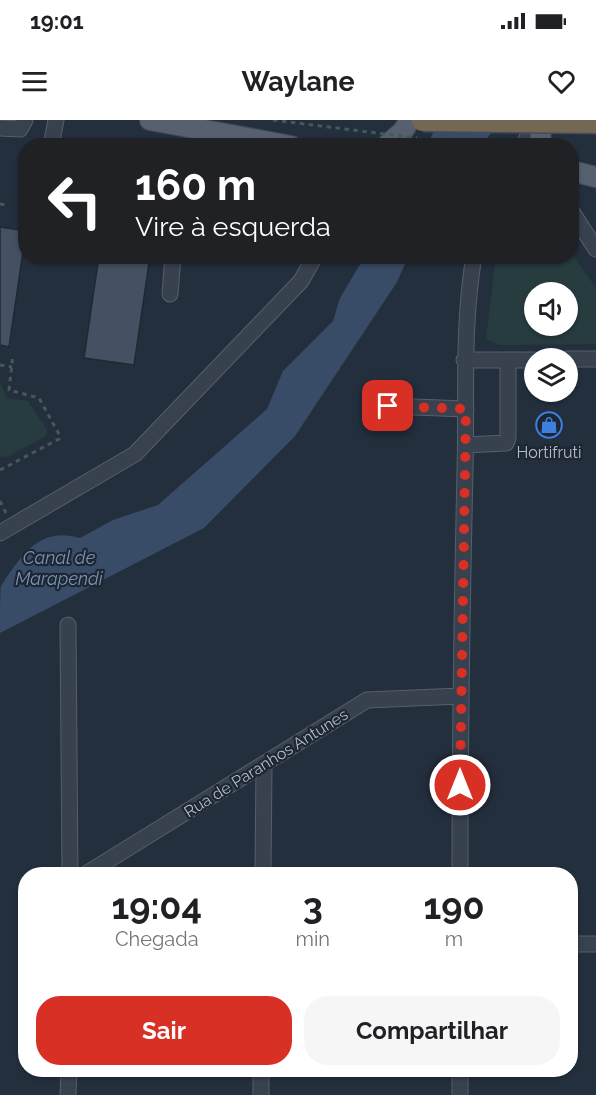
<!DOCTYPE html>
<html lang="pt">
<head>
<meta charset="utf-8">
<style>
	body { margin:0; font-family:Raleway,sans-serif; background:#f6f6f6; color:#202124; height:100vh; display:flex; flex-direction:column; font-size:22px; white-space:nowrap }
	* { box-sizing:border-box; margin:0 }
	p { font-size:20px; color:#757577 }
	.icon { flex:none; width:33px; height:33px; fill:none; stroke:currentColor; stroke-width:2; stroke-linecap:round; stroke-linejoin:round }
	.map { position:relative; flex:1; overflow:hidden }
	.side { position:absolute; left:18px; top:747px; width:560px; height:210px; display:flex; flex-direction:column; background:#fff; border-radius:24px; box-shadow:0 2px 4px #0004 }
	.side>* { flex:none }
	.guide { position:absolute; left:18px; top:18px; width:561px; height:126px; border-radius:24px; box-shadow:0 2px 4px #0004; background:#202124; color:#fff; overflow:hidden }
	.buttons { position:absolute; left:524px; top:162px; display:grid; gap:12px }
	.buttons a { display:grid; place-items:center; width:54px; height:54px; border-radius:50%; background:#fff; box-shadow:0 2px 4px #0004; font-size:30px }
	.pin { position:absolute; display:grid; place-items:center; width:51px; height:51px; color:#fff; margin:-26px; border-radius:12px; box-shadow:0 3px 9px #0006 }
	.me { position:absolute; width:66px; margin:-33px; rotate:0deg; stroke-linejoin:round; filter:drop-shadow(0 0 4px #0008) }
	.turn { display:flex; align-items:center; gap:21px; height:126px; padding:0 18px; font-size:27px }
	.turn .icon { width:78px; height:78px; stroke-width:2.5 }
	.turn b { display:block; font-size:42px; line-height:51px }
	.eta { display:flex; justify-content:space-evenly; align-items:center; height:102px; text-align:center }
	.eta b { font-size:36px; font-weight:700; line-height:42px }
	.action { display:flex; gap:12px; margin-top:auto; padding:12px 18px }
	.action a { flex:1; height:69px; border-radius:24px; background:#d93025; color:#fff; font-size:24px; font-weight:700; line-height:69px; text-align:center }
	.action a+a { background:#f6f6f6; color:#202124 }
	.status { display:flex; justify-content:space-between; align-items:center; height:42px; padding:0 30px; background:#fff; direction:ltr }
	.status svg { height:16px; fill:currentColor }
	header { display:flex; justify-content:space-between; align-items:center; height:78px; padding:0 18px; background:#fff; font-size:27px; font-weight:700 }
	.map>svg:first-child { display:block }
	.green { fill:#263c3f; fill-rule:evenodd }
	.water { fill:#394c67 }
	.building { fill:#455162; stroke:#1f2835; stroke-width:1.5 }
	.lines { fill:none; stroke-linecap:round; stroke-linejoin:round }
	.minor-casing { stroke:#565f6c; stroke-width:17 }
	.major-casing { stroke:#414a57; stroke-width:22 }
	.path { stroke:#44595c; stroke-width:3; stroke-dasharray:4.5 4.5; stroke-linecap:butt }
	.minor { stroke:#38414e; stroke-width:15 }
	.major { stroke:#56606e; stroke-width:20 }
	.highway-bridge-casing { stroke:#434c59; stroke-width:25; stroke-linecap:butt }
	.path-bridge { stroke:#44595c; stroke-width:3; stroke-dasharray:4.5 4.5; stroke-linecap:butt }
	.highway-bridge { stroke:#746855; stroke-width:22 }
	.route { stroke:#d93025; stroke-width:10; stroke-dasharray:0 18 }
	.labels { text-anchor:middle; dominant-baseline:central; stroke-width:4.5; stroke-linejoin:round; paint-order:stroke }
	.poi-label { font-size:16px; fill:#b4bcc9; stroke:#1d2633 }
	.street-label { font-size:16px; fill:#b4bcc9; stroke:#1d2633 }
	.water-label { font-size:18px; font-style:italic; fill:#7c92b1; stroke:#1d2633 }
</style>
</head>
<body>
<div class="status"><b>19:01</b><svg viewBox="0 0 49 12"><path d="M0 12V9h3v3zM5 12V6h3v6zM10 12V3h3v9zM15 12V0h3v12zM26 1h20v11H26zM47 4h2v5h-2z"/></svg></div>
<header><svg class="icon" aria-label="menu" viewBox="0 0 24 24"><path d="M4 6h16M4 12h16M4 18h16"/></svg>Waylane<svg class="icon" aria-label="heart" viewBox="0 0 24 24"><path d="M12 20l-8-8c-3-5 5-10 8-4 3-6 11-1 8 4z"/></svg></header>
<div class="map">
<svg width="596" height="975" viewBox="0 0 596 975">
	<rect width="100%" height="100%" fill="#242f3e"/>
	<!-- green -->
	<path class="green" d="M572,134l24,34v56l-97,1 -13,-6 10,-82 76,-1zM567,172v34h-33v-34z
		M0,262l7,16 21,3 19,29 -1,6 -39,21 -7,-1z"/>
	<!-- water -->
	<path class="water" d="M439,0h60l-16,25 -56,1z
		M365,136l43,1 -11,25 -102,154 -91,92 -204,105c0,-9 0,-41 1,-47 20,-30 38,-60 79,-48l33,-18 45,-15 109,-96 16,-38 50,-50 7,-23z"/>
	<!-- building -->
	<path class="building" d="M0,107l26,4 -17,116 -9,-2z
		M99,136h51l-16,109 -50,-7z"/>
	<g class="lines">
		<!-- minor casing -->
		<g class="minor-casing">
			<path id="minor" d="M0,8l20,1 5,-9
				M51,26l5,-26
				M523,26l13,-26
				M572,92l24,37
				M170,174l3,-38
				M567,239h29
				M464,240h70
				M388,286l78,3
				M466,325l40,-2 2,-5v-78
				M0,413l135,-79 166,-173 14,-25
				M68,505l2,249
				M86,754l281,-174 93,-4
				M263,754l1,-110
				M460,754c0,-135 2,-269 5,-404 2,-72 -3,-143 9,-214
				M570,824h26
				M460,950v25
				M68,975l1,-25
				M261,975v-25"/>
		</g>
		<!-- major casing -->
		<g class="major-casing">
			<path id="major" d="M150,0l141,26
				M540,0l1,26
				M386,26l17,-15 7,-11
				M572,51l24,6"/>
		</g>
		<!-- path -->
		<path class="path" d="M0,84l6,1
			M0,245l12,2
			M0,350l59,-31 1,-3 -21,-38 -30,-8 4,-35
			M0,381l6,12"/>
		<!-- minor -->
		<use href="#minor" class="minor"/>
		<!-- major -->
		<use href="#major" class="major"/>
		<!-- highway-bridge casing -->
		<g class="highway-bridge-casing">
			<path id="highway-bridge" d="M423,0l173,2"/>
		</g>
		<!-- path-bridge -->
		<path class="path-bridge" d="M273,0l144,18"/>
		<!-- highway-bridge -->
		<use href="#highway-bridge" class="highway-bridge"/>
	</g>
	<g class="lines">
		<!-- route -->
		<path class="route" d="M388,286l78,3 -6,376"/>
	</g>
	<!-- icons -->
	<defs>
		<g id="shop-ring" transform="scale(1.35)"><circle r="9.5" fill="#1d2633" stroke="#3f7fe0" stroke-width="1.5"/><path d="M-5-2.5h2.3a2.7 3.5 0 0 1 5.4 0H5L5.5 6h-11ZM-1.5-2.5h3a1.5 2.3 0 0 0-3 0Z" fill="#3f7fe0"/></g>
	</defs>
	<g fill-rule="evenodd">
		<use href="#shop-ring" x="549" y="305"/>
	</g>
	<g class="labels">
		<!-- poi labels -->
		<g class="poi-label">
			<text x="549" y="332">Hortifruti</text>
		</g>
		<!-- street labels -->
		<g class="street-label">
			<text transform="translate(266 643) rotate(-32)">Rua de Paranhos Antunes</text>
		</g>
		<!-- water labels -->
		<g class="water-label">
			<text x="59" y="437">Canal de<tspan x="59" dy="21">Marapendi</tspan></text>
		</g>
	</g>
</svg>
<div class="buttons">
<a><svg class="icon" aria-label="sound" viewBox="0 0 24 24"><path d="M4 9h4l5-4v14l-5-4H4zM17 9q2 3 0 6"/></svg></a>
<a><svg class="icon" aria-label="layers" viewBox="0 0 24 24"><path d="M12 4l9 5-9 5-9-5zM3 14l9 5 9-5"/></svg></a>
</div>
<div class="pin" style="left:388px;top:286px;background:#d93025"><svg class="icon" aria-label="arrive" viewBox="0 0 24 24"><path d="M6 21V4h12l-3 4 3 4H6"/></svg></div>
<svg class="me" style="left:460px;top:665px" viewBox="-20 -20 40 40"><circle r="17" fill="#d93025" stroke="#fff" stroke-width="3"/><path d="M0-11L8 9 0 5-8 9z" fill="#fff"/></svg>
<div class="guide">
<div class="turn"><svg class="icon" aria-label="left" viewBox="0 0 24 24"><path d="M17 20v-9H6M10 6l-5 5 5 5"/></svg><div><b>160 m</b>Vire à esquerda</div></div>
</div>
<section class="side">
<div class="eta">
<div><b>19:04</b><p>Chegada</p></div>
<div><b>3</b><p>min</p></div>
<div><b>190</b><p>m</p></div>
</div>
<div class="action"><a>Sair</a><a>Compartilhar</a></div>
</section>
</div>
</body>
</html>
